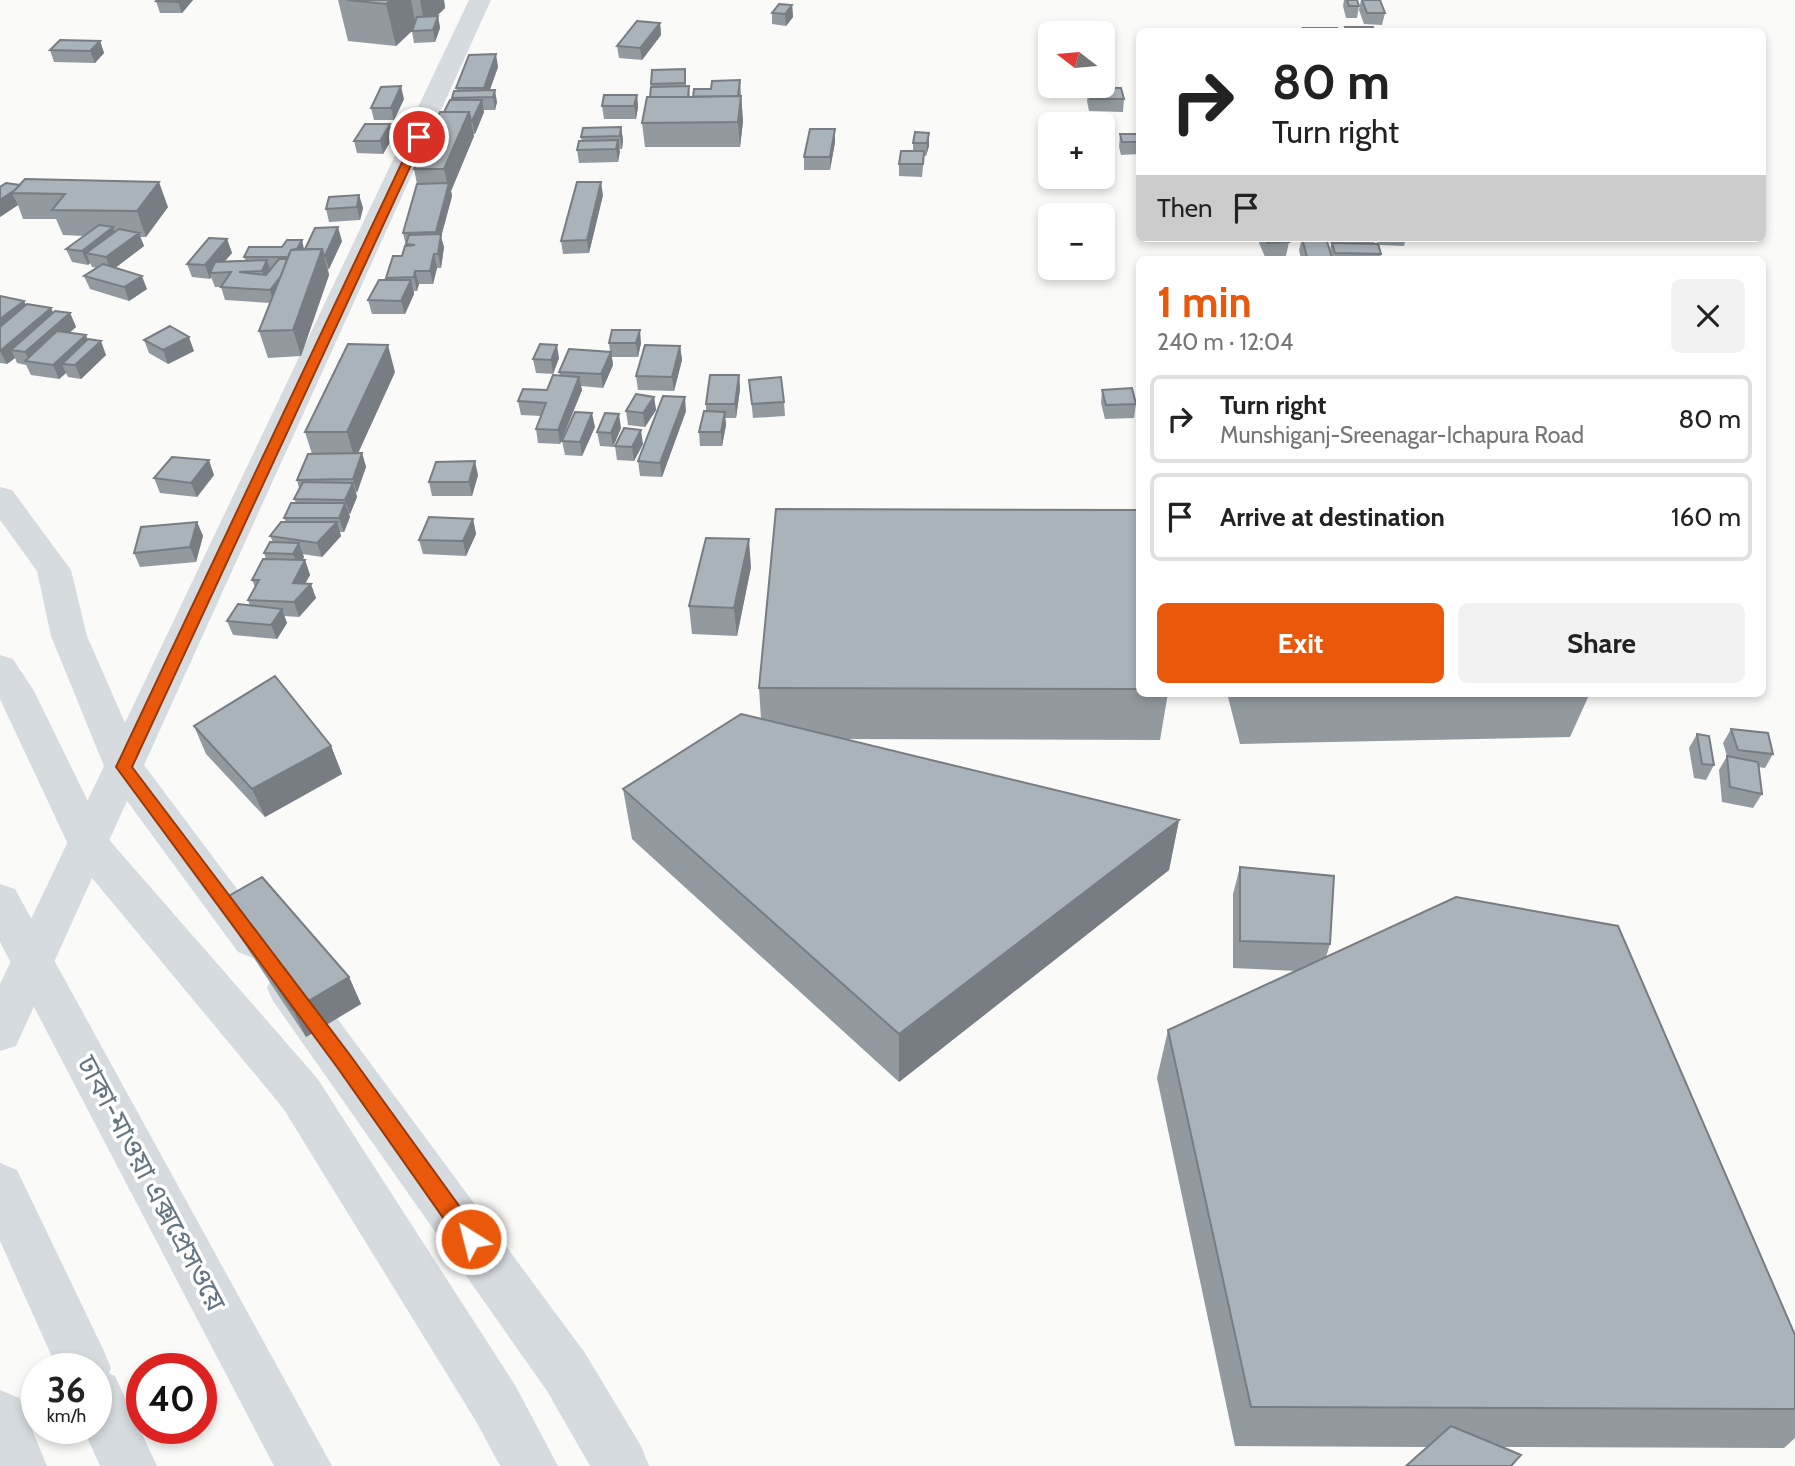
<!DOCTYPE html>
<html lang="en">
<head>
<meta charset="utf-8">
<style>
	body { margin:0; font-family:Cabin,"Noto Sans Bengali",sans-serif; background:#f2f2f2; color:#222; height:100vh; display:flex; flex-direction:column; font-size:26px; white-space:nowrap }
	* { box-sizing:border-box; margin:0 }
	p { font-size:23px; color:#767676 }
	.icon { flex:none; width:38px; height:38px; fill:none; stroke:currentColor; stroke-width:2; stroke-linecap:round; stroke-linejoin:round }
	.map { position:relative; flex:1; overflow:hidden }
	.sheet { position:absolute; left:1136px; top:256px; width:630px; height:441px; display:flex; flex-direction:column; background:#fff; border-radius:10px; box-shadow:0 4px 10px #0003 }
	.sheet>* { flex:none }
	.hud { position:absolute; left:1136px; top:28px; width:630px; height:214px; border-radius:10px; box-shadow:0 4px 10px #0003; background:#fff; color:#222; overflow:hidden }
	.needle { width:46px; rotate:286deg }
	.fabs { position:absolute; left:1038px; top:21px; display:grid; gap:14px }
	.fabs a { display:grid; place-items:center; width:77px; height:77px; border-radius:10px; background:#fff; box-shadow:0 4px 10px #0003; font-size:35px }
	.speed { position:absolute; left:21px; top:1353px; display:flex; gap:14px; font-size:35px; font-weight:700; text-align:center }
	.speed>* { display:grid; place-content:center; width:91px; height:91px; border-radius:50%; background:#fff; box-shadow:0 4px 10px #0003; line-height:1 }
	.speed small { font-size:18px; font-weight:400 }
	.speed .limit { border:10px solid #d22; background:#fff; color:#111 }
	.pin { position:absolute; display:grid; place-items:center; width:60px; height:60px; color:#fff; margin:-30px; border:4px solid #fff; border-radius:50%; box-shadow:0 2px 7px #0007 }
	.me { position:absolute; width:77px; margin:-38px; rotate:324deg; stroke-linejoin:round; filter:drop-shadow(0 0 5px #0008) }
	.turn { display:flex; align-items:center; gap:24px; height:147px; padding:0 21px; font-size:32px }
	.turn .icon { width:91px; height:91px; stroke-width:2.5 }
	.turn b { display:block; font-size:49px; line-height:60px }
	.then { display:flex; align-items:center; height:66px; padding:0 21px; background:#0003; gap:14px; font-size:26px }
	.round { display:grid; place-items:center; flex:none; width:74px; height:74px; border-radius:10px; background:#f2f2f2 }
	.headline { display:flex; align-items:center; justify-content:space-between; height:119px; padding:0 21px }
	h1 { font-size:42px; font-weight:700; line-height:52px; color:#ea580c }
	.cta { display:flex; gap:14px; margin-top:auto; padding:14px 21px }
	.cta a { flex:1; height:80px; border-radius:10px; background:#ea580c; color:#fff; font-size:28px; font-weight:700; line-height:80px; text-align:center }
	.cta a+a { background:#f2f2f2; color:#222 }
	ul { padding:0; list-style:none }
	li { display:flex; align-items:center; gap:21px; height:88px; margin:0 14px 10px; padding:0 7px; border:4px solid #e0e0e0; border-radius:10px }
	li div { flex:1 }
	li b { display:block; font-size:26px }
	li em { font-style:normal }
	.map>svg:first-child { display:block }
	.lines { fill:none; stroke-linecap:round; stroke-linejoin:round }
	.secondary { fill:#d6dbdf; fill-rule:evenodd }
	.highway { fill:#d6dbdf; fill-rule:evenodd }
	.wall { fill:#929a9f }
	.shaded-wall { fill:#777d82 }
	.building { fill:#aab3b9; stroke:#777d82; stroke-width:2 }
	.route { fill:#ea580c; stroke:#983908; stroke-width:2 }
	.labels { text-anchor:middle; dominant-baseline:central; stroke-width:7; stroke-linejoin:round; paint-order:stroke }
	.near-street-label { font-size:28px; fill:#657683; stroke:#fff }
</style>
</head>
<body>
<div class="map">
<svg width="1795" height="1466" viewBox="0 0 1795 1466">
	<rect width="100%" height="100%" fill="#fafaf8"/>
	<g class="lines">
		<!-- secondary -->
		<path class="secondary" d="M469,0h22l-347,765 131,175 -7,12 -15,6 -15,-6 -111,-151 -111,245 -16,5v-67l104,-218 -53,-130 -14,-65 -37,-51v-33l12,3 59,80 16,66 38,87z
			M289,969l16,6 280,378 56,93 8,20h-59l-43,-75 -274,-390 -6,-13 6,-13z
			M0,1390l19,8 28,68h-47z"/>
		<!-- highway -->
		<path class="highway" d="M0,655l13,4 21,32 70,143 213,244 198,307 43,81h-58l-23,-43 -194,-315 -210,-253 -73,-156z
			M0,884l15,5 317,577h-58l-274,-524z
			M0,1163l17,7 86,179 8,19 -2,5 6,3 42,90h-57l-17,-38h13v-60h-39l-57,-127z"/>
	</g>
	<!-- wall -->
	<path class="wall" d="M157,0h38h-2l-11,13h-22l-4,-12z
		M338,0h106l1,8 -8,8h1l2,12 -5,14 -21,1 -2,-12 -16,15 -48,-5z
		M1344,0h13l2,6 -2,12h-11l-3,-12z
		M1361,0h20v3l4,10 -3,12 -18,-1 -5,-14z
		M792,5l1,12 -7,9 -14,-2v-11z
		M660,23l1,12 -19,25 -23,-2 -2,-12z
		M100,41l4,12 -9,10 -41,-1 -4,-12z
		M498,67l-8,23 7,12 -2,8h-12l1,2 -9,22h-2l1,2 -23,55 1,5 -11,41 3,10 -3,21h-4l-4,16h-14l-2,7h-3v3l-9,20h-33l-4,-14 18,-20v-2l16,-22 4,-10 -3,-13 14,-49 -3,-15 30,-57 8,-12v-2l5,-7 -1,-3z
		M685,69l1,17h3l1,11h3l18,-8 29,-9 3,41 -3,26h-95l-3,-24 8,-26 1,-13z
		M1089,88l35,11 -1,13 -34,-1 -2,-10z
		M637,95l1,12 -2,12h-32l-2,-13z
		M404,99l-10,21h-20l-3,-12z
		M621,127l2,13 -1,9h-3l-1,13 -39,1 -2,-13 5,-9 -1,-4z
		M835,129v13l-5,28h-26v-13z
		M915,132l14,14 -3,10h-2l-2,21 -23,-1v-12l14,-13v-8z
		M1120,134h19v20l-18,1 -2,-8z
		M393,137l-10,17 -26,-1 -3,-12z
		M20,186l148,21 -22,30h-6l4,9 -29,22 32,21 -18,12 -39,-12 -6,-13 13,-8 -5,-1 -2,-4 -2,2 -16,-3 -6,-13 18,-13 -21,-1 -7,-16h-33l-5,-14 -18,12v-30z
		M359,195l4,13 -3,12 -31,2 -3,-13z
		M603,195l-14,58 -26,1 -2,-13z
		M1260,238h27l2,4 -3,14 -21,1 -6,-14z
		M1302,238l28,14 1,-8 -1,-2 1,-4h44l-1,5 7,11 -1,5h-79l-2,-9z
		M1376,238h30l-2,8 -26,-1z
		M227,239l5,14 -8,8 21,-1 -1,-3 60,-8 38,-8 -13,28h-1l1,6 -28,81 -33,2 -9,-27 11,-28 -45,-3 -4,-13h-6l-4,-10 -1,2 -18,-2 -5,-13z
		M0,296l24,5 2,4 25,3 2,5h17l6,14 -7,6 19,7 18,15 -25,24 -13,-2 -2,-4 -7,6 -28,-4 -5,-10 -9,-2 -2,-5 -8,6 -7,-1z
		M144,340l50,11 -26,13 -19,-11z
		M609,343h32l-3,14h-26l1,8 -10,23 -22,-2 1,4 -22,54 -22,-1 -2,-14 5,-13 -20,-1 -3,-14 29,-11 13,-15 -1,-3 51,-20z
		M680,346l2,14 -8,31 -36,-1 -2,-14z
		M559,358l-6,16 -17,-1 -3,-14z
		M395,372l-37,81h4l4,14 -10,26 1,4 -7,17h-1l1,3 -6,15h-4l1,4 -19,21 -20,-3 2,3 -2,3h3l5,15 -5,8 11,15 -17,19 -15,-1 3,7 -10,16 -44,-4 -6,-14 23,-15 -2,-6 7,-13 -3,-7 14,-21 -2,-6 9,-11 -3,-6 16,-14 -2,-4 12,-15 -2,-4 5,-11 -2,-8 15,-26 -7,-22z
		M739,375l1,14 -4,29h-11l1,7 -4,21h-22l-1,-14 7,-21v-7z
		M749,380l35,22 1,14 -32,2z
		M1102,390l34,14 -2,14 -29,1 -4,-16z
		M654,397l2,13 -11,17 -17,-2 -2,-14z
		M686,411l-24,66 -22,-1 -2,-15z
		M595,427l-13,29 -17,-1 -3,-14z
		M621,428l-8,19 -13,-1 -3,-14z
		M643,444l-9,17 -17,-1 -2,-14z
		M214,475l-17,22 -37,-4 -6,-15z
		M478,475l-6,21h-40l-3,-14z
		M1139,510v183h29l-8,47 -317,-1 336,81 -10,50 -270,212 -267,-243 -9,-50 138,-70 -2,-31z
		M473,519l3,15 -10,22 -43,-2 -4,-14z
		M197,522l6,14 -7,26 -56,5 -6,-14z
		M751,567l-14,69 -45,-2 -3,-28z
		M1227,693h363l-20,44 -330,7z
		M194,726l137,20 11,28 -77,43 -59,-63z
		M1731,729l42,25 -8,14 -7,-1 4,27 -9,14 -31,-6 -3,-32 8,-14 -4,-13z
		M1697,734l17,31 -8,15 -12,-2 -5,-30z
		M1240,867l90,77 -4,13 469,378v103l-11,10 -282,-1 19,8 -9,11h-106l21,-19 -192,-1 -78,-368 11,-48 128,-59 -63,-3v-74z
		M220,901l129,76 12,27 -55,33 -72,-109z"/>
	<!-- shaded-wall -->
	<path class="shaded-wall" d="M180,0h15h-2l-11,13 -4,-11z
		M391,0h20l5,27 -20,19 -10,-42z
		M420,0h24l1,8 -20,19z
		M792,5l1,12 -7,9 -1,-12z
		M438,16l2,12 -5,14 -2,-12z
		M660,23l1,12 -19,25 -2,-12z
		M100,41l4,12 -9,10 -5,-12z
		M496,54l2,13 -11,30h-1l-2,-9z
		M401,86l3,13 -10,21 -3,-12z
		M495,90l2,12 -2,8 -2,-13z
		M637,95l1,12 -2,12 -2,-13z
		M741,96l2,25 -3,26 -2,-25z
		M482,100l2,12 -9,22 -3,-13z
		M469,112l5,24 -23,55 1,5 -11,41 3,10 -3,21 -3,-14 1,-9 -3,-13 12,-45 -4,-18z
		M390,124l3,13 -10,17 -3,-13z
		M621,127l2,13 -1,9 -2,-13z
		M835,129v13l-5,28v-13z
		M929,133v13l-3,10 1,-13z
		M618,140l2,12 -2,10 -2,-13z
		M159,182l9,25 -22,30 -9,-26z
		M601,182l2,13 -14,58 -2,-13z
		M22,186l-10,7 6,12 -18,12v-17z
		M359,195l4,13 -3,12 -3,-13z
		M113,227l5,13 -32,13 4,10 -2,2 -6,-14z
		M338,227l4,14 -13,28 -4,-13z
		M139,233l5,13 -33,25 -5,-14z
		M227,239l5,14 -17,20h-5l1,4 -1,2 -5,-14z
		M302,240l3,13 -12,4z
		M322,249l7,26 -28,81 -8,-26z
		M434,254l3,14 -4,16 -3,-13z
		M267,260l4,13 -4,11 -5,-13z
		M293,260l-19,44 -4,-14z
		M415,271l4,13 -2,7 -3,-14z
		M142,276l5,13 -18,12 -5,-14z
		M411,280l3,14 -9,20 -4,-13z
		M24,301l6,13 -30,23v-18z
		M51,308l6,13 -46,29 4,8 -8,6 -7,-13z
		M70,313l6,14 -41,36 -5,-1 -5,-10z
		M640,330l1,13 -3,14 -2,-14z
		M86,335l5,14 -29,15 4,9 -7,6 -6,-14z
		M189,337l5,14 -26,13 -5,-14z
		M101,341l5,14 -25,24 -6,-14z
		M388,345l7,27 -40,88 -8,-28z
		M557,345l2,13 -6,16 -2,-14z
		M680,346l2,14 -8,31 -2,-14z
		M611,352l2,13 -10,23 -2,-14z
		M739,375l1,14 -4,29 -1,-14z
		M579,377l3,13 -22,54 -2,-14z
		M654,397l2,13 -11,17 -2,-14z
		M685,397l1,14 -24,66 -2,-14z
		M725,412l1,13 -4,21 -1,-14z
		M592,413l3,14 -13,29 -2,-14z
		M619,414l2,14 -8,19 -2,-14z
		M641,430l2,14 -9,17 -2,-14z
		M362,453l4,14 -9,26 -4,-14z
		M209,460l5,15 -17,22 -6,-14z
		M475,461l3,14 -6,21 -3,-14z
		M353,483l4,14 -7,17 -5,-14z
		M345,503l5,14 -6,15 -5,-14z
		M473,519l3,15 -10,22 -3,-15z
		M197,522l6,14 -7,26 -6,-15z
		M337,522l4,14 -19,21 -5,-14z
		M749,539l2,28 -14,69 -3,-28z
		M299,543l5,14 -5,11 -6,-14z
		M305,560l5,15 -12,22 -5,-14z
		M311,584l5,14 -17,19 -5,-15z
		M282,609l5,14 -10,16 -6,-14z
		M331,746l11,28 -77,43 -13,-28z
		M1179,820l-10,50 -270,212v-48z
		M349,977l12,27 -55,33 -13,-27z"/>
	<!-- building -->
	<path class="building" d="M157,0h23l-2,2 -22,-1z
		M347,0h44l-5,4z
		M1347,0h10l2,6h-10z
		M1362,0h18l5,13h-18z
		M779,4l13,1 -7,9 -13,-1z
		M438,16l-5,14 -21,1 5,-14z
		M637,21l23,2 -20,25 -23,-2z
		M1345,27h28l2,5h-28z
		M1303,28h34l2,4h-34z
		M60,40l40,1 -10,10 -40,-1z
		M496,54l-12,34h-28l13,-33z
		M685,69v14l-34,1 1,-14z
		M740,80l-2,16 -45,1 1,-8h17l1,-8z
		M401,86l-10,22h-20l10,-21z
		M689,86l-1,11h-38l1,-10z
		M1089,88h32l3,11h-34z
		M495,90l-2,7 -41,1 2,-7z
		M604,95h33l-3,11h-32z
		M741,96l-3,26 -96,1 5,-26z
		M450,100h32l-10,21h-1l-2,-9h-25z
		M440,112h29l-25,57h-30z
		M365,124h25l-10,17h-26z
		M621,127l-1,9 -39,1 2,-9z
		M810,129h25l-5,28h-26z
		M915,132l14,1 -2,10h-14z
		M1120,134h19v8h-17z
		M618,140l-2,9 -39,1 2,-9z
		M901,151h23l-1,13h-24z
		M25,179l134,3 -22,29 -85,-1 13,-16 -53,-1z
		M577,182h24l-14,58 -26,1z
		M6,183l14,2 -5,5 -15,10v-13z
		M449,183l-13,49 -33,1 14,-49z
		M359,195l-2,12 -31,2 3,-12z
		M99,225l14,2 -31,24 -16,-2z
		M338,227l-13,29h-1l-2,-7h-17l10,-21z
		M119,229l20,4 -33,24 -20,-4z
		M441,234l-3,20h-4l-4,17h-15l-1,6 -28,1 7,-22h9l3,-10 10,-1 -9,-1 3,-9z
		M209,238l18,1 -22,26 -18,-1z
		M1265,238h22l2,4 -22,1z
		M1302,238h24l6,20 -25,-1z
		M287,240h15l-5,9 -6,1 -3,7h-44l5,-10h33z
		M1332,243l46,1 3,10 -46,-1z
		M322,249l-29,81 -34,1 32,-81z
		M279,259h8l-6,17 -11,14 -49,-3 10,-15 -21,1 5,-11 52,-2 -5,11 -23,1 27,3z
		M103,264l39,12 -18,11 -40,-11z
		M379,280h32l-10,21 -33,-1z
		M0,296l24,5 -24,18z
		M27,304l24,4 -51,43v-24z
		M55,311l15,2 -45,39 -14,-2z
		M170,326l19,11 -26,13 -19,-10z
		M612,330h28l-4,13h-27z
		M57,331l29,4 -33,30 -28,-4z
		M88,339l13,2 -26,24 -13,-1z
		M348,344l40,1 -41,87h-42z
		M540,344l17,1 -6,15 -18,-1z
		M645,345l35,1 -8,31 -36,-1z
		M569,349l42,3 -10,22 -42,-2z
		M553,375l26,2 -21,53 -22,-1 10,-26 -28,-2 5,-12 24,1z
		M710,375h29l-4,29h-29z
		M781,377l3,25 -32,2 -3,-24z
		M1132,388l4,16 -30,1 -4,-15z
		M636,394l18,3 -11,16 -17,-2z
		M663,396l22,1 -25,66 -22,-2z
		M704,411l21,1 -4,20h-22z
		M575,412l17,1 -12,29 -18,-1z
		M605,413l14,1 -8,19 -14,-1z
		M624,428l17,2 -9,17 -17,-1z
		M362,453l-9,26 -56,1 11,-26z
		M172,457l37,3 -18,23 -37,-5z
		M475,461l-6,21h-40l7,-20z
		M303,482l50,1 -8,17 -51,-1z
		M291,503h54l-6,15h-55z
		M776,509l363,1v179l-380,-1z
		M429,517l44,2 -10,22 -44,-1z
		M197,522l-7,25 -56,6 7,-26z
		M281,522h56l-20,21 -47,-7z
		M706,538l43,1 -15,69 -45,-2z
		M270,542l29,1 -6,11 -29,-1z
		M263,559l42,1 -12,23 18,1 -17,18 -46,-2 11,-20h-7z
		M238,604l44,5 -11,16 -44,-4z
		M275,676l56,70 -79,43 -58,-63z
		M741,714l438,106 -280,214 -276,-245z
		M1731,729l37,4 5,21 -35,-4z
		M1697,734l12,2 5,29 -12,-1z
		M1727,756l31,6 4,32 -32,-7z
		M1240,867l94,9 -4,68 -90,-3z
		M262,877l87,100 -56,33 -73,-109z
		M1456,897l162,29 177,409v74l-544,-2 -83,-377z
		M1451,1426l70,29 -10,11h-105z"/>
	<!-- route -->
	<path class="route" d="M419,134l5,3 -292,630 218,288 128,177 3,7 -3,7 -7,2 -8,-2 -126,-179 -221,-300 298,-630z"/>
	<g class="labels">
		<!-- near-street labels -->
		<g class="near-street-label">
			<text transform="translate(152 1183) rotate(62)">ঢাকা-মাওয়া এক্সপ্রেসওয়ে</text>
		</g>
	</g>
</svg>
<div class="fabs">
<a><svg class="needle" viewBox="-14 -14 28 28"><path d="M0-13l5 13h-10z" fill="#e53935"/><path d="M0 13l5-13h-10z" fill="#767676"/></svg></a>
<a>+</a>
<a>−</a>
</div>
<div class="speed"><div>36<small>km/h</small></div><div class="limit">40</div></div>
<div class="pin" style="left:419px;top:137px;background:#d93025"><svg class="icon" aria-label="arrive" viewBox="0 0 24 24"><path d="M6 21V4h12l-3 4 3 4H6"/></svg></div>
<svg class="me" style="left:471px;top:1239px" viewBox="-20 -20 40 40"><circle r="17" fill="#ea580c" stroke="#fff" stroke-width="3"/><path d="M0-11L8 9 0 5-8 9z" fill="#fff"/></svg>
<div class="hud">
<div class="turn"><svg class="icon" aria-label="right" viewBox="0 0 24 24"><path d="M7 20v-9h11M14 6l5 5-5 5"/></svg><div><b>80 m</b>Turn right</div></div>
<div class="then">Then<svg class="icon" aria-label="arrive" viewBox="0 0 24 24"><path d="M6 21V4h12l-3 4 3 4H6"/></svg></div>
</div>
<section class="sheet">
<div class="headline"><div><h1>1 min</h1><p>240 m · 12:04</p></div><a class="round"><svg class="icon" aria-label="close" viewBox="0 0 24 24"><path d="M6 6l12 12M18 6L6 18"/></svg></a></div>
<ul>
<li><svg class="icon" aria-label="right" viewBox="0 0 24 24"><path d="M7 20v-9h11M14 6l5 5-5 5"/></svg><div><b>Turn right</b><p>Munshiganj-Sreenagar-Ichapura Road</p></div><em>80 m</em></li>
<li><svg class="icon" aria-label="arrive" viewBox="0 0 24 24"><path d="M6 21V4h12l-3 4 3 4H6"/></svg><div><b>Arrive at destination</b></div><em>160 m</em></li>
</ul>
<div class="cta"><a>Exit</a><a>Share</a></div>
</section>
</div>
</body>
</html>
